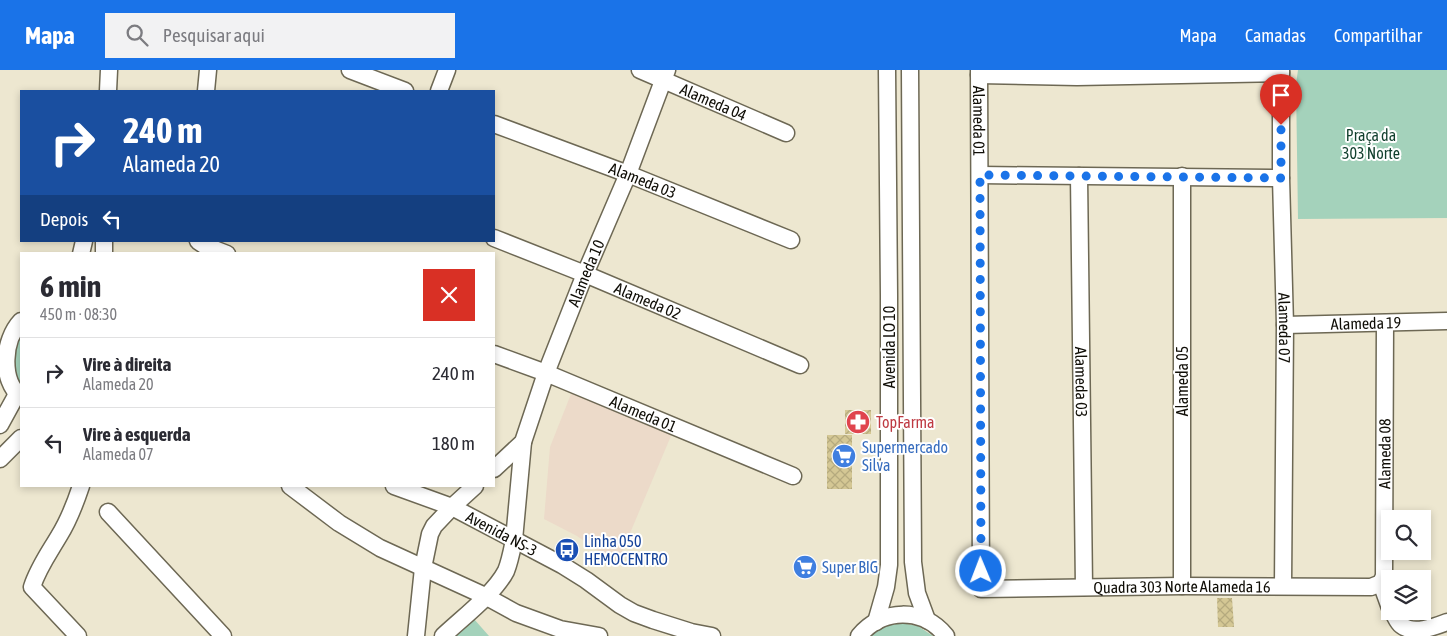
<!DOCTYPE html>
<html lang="pt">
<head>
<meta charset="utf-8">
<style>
	body { margin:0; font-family:"Asap Condensed",sans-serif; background:#f2f2f3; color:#2b2b33; height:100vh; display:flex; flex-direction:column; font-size:19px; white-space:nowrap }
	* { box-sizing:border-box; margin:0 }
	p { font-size:16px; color:#7c7c81 }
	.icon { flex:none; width:28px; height:28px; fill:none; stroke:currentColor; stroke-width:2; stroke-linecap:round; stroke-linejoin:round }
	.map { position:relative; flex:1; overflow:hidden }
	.panel { position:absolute; left:20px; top:182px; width:475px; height:235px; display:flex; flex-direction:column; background:#fff; border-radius:0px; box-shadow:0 2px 8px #0003 }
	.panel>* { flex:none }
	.top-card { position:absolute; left:20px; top:20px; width:475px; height:152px; border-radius:0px; box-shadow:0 2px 8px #0003; background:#1a4fa0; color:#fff; overflow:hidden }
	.buttons { position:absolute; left:1381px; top:440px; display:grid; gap:10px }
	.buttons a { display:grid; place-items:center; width:50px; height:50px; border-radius:0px; background:#fff; box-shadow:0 2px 8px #0003; font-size:25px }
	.pin { position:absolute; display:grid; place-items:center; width:42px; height:42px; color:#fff; margin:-51px -21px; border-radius:50% 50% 50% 0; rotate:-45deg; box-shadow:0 0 5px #0007 }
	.pin .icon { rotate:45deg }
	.me { position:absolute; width:55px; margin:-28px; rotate:359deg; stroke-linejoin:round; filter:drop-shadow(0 0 4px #0008) }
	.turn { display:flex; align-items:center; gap:18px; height:105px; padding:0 20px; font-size:22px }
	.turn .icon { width:65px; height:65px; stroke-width:2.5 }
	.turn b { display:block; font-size:35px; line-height:42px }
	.then { display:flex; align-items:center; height:48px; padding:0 20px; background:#0003; gap:10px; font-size:19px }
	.round { display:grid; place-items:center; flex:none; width:52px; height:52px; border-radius:0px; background:#f2f2f3 }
	.overview { display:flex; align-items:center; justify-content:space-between; height:85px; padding:0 20px }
	h1 { font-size:30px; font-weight:700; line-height:38px }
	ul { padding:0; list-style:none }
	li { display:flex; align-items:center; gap:15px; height:70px; padding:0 20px; border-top:1px solid #e1e1e2 }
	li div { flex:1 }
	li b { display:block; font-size:19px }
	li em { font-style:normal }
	header { display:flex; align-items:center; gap:30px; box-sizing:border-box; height:70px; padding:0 25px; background:#1a73e8; color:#fff }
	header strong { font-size:24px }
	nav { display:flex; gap:28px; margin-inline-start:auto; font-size:18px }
	.search { width:350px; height:45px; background:#f2f2f3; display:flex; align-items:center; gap:12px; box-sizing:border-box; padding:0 18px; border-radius:0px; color:#7c7c81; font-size:19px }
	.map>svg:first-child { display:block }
	.education { fill:#ecdac9 }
	.green { fill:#a4d2bb }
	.building { fill:url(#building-cross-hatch) }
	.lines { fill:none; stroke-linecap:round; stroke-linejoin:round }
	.minor-casing { stroke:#6d6854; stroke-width:19 }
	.minor { stroke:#fff; stroke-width:16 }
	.route { stroke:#1a73e8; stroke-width:9; stroke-dasharray:0 16.2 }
	.labels { text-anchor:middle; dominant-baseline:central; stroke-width:4; stroke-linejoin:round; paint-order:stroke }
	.street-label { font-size:16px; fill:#0f0d06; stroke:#fff }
	.park-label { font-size:16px; fill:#113f2d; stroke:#fff }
	.health-label { font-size:16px; fill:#be3a42; stroke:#fff; text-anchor:start }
	.shop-label { font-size:16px; fill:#366cbe; stroke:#fff; text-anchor:start }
	.transit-label { font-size:16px; fill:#164399; stroke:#fff; text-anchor:start }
</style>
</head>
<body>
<header>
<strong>Mapa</strong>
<div class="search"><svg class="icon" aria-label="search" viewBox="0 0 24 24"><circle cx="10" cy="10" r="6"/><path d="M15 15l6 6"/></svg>Pesquisar aqui</div>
<nav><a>Mapa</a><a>Camadas</a><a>Compartilhar</a></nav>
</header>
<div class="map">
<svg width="1447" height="566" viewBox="0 0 1447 566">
	<defs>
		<pattern id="building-cross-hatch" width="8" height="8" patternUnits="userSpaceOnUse" patternTransform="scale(1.25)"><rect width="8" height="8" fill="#d4c794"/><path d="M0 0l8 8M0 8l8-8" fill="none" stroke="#b5aa7e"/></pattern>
	</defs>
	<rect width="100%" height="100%" fill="#ede7d0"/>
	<!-- education -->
	<path class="education" d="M573,319l100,42 -56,133 -40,-28 -33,-17 6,-72z"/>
	<!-- green -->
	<path class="green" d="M1298,0h149v148l-149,1 -2,-135z
		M21,258v62l-8,-14v-33z
		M474,549l15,17h-33z
		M901,553l17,3 15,10h-64l15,-10z"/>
	<!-- building -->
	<path class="building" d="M845,340h26v24h-26z
		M827,365h25v54h-25z
		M1217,528h15l2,29h-16z"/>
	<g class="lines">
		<!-- minor casing -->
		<g class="minor-casing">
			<g id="minor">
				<path d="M350,0l55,21"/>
				<path id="s1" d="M640,0l146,63"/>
				<path d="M910,0l3,492 4,31 10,27"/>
				<path id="s2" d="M979,0l2,519 201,-3 189,1 10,-4"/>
				<path id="s3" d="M1281,0v108l4,147 -2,261"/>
				<path d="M979,5l98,2 204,-4"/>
				<path d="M108,21l1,-21"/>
				<path d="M206,21l2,-21"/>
				<path d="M439,21l8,-21"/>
				<path id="s4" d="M494,54l134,50 163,66"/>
				<path d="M980,105l301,3"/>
				<path id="s5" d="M1079,106l5,411"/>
				<path id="s6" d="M494,168l91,36 215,91"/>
				<path d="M198,171l6,4 23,9"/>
				<path d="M81,184l3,-13"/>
				<path d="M104,184v-13"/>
				<path d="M21,251c-18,19 -21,59 0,76"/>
				<path id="s7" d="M1285,255l162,-4"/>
				<path id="s8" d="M494,284l52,19 247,103"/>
				<path d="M0,355l17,-31"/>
				<path d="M0,389l21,-21"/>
				<path id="s9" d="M494,399l29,-27 23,-69 39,-99 43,-100 39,-104"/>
				<path d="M290,416l49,37 41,25 105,48 31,17 44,16 39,7"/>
				<path id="s10" d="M394,416l58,21 110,58 24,15 34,25 14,8 19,7 38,12 21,4"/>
				<path d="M108,442l115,124"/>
				<path id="s11" d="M1381,513l3,-7 1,-253"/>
				<path d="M1381,513l9,25"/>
				<path d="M1182,516v-410"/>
				<path d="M1392,541c3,4 5,11 9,14 12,10 33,2 46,-3"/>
				<path d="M876,552l10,-35 3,-22v-269l-2,-226"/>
				<path d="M78,566l-46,-49c6,-19 17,-34 27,-51 10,-16 16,-32 22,-50"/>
				<path d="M416,566l7,-68 7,-34 4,-8 18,-19 23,-21"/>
				<path d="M443,566c19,-18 51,-42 63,-65 4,-10 6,-21 8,-31l9,-98"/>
				<path d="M859,566c23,-28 64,-29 87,0"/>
			</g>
		</g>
		<!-- minor -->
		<use href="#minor" class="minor"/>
	</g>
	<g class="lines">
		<!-- route -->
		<path class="route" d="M981,501l-1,-396 301,3v-53"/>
	</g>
	<!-- icons -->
	<defs>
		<g id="pharmacy-disc" transform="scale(1.25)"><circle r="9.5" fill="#e0444e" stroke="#fff"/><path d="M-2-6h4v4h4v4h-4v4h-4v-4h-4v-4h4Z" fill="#fff"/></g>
		<g id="supermarket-disc" transform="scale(1.25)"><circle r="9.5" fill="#3f7fe0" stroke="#fff"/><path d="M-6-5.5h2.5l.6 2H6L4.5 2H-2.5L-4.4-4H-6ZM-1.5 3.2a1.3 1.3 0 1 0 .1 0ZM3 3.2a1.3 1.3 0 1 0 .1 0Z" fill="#fff"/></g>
		<g id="bus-disc" transform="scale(1.25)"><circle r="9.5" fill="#1a4fb4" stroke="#fff"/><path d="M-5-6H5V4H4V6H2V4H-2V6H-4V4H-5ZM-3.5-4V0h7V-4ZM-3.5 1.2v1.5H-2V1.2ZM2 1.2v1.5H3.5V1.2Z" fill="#fff"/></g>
	</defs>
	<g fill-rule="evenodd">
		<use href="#pharmacy-disc" x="858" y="352"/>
		<use href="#supermarket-disc" x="844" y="386"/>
		<use href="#bus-disc" x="567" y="480"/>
		<use href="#supermarket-disc" x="805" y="497"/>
	</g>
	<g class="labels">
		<!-- street labels -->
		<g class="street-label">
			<text stroke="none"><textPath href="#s1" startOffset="80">Alameda 04</textPath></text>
			<text stroke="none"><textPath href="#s2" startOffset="51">Alameda 01</textPath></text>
			<text stroke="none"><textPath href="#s4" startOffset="159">Alameda 03</textPath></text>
			<text stroke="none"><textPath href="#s9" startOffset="220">Alameda 10</textPath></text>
			<text stroke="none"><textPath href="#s6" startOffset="166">Alameda 02</textPath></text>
			<text stroke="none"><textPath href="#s7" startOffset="81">Alameda 19</textPath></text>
			<text stroke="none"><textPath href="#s3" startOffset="258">Alameda 07</textPath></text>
			<text transform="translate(889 277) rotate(-90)">Avenida LO 10</text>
			<text transform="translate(1182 311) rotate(-90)">Alameda 05</text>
			<text stroke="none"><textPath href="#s5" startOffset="206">Alameda 03</textPath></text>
			<text stroke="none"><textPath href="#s8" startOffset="161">Alameda 01</textPath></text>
			<text stroke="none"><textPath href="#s11" startOffset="130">Alameda 08</textPath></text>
			<text stroke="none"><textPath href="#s10" startOffset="118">Avenida NS-3</textPath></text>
			<text stroke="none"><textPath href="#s2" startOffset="720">Quadra 303 Norte Alameda 16</textPath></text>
		</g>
		<!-- park labels -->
		<g class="park-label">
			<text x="1371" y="65">Praça da<tspan x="1371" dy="18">303 Norte</tspan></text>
		</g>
		<!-- health labels -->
		<g class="health-label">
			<text x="876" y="352">TopFarma</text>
		</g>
		<!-- shop labels -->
		<g class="shop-label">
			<text x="862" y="377">Supermercado<tspan x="862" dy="18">Silva</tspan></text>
			<text x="822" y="497">Super BIG</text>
		</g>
		<!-- transit labels -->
		<g class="transit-label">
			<text x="584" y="471">Linha 050<tspan x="584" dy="18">HEMOCENTRO</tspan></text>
		</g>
	</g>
</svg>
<div class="buttons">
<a><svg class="icon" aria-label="search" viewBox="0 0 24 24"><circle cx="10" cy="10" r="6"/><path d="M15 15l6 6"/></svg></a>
<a><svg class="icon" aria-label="layers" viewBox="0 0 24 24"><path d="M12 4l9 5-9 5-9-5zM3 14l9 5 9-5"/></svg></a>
</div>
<div class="pin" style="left:1281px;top:55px;background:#d93025"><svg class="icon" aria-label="arrive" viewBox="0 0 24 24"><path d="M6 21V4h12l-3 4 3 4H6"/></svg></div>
<svg class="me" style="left:981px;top:501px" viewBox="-20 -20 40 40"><circle r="17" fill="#1a73e8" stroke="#fff" stroke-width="3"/><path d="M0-11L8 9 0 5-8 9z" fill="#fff"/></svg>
<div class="top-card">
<div class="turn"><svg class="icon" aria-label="right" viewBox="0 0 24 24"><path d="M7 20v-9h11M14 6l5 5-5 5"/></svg><div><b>240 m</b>Alameda 20</div></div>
<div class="then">Depois<svg class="icon" aria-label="left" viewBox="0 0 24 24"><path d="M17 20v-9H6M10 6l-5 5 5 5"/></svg></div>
</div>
<section class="panel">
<div class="overview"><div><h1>6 min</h1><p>450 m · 08:30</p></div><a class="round" style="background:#d93025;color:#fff"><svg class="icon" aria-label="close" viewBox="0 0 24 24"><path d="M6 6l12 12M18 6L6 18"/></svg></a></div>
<ul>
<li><svg class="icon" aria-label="right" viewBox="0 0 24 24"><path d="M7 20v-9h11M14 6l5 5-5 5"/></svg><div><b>Vire à direita</b><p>Alameda 20</p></div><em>240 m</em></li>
<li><svg class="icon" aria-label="left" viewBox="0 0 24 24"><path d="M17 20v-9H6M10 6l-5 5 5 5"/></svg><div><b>Vire à esquerda</b><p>Alameda 07</p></div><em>180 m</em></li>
</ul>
</section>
</div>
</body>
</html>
